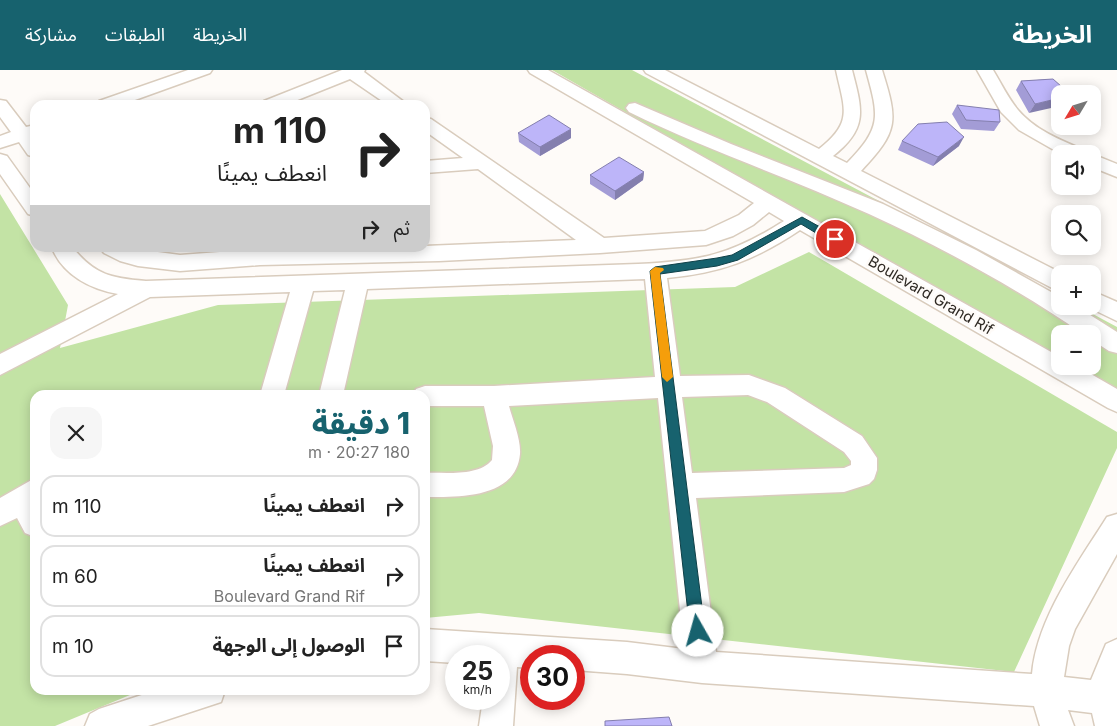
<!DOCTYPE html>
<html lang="ar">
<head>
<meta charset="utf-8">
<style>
	body { margin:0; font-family:Inter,"Noto Sans Arabic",sans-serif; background:#f6f6f6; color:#222; direction:rtl; height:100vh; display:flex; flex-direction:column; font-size:19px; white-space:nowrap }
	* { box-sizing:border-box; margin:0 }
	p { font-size:16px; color:#767676 }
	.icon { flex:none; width:28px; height:28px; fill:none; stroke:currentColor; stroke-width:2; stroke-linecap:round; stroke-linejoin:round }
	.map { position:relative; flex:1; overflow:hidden; direction:ltr }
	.drawer { position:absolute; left:30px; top:320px; width:400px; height:305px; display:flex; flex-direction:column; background:#fff; border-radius:15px; box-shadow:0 2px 12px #0003; direction:rtl }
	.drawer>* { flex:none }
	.top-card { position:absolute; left:30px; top:30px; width:400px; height:152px; border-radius:15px; box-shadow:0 2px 12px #0003; direction:rtl; background:#fff; color:#222; overflow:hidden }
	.needle { width:32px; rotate:232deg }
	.tools { position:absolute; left:1051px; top:15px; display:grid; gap:10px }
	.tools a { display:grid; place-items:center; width:50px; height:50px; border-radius:10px; background:#fff; box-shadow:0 2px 12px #0003; font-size:25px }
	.speed { position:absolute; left:445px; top:575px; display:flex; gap:10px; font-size:25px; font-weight:700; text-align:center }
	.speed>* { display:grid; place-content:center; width:65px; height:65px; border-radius:50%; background:#fff; box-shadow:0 2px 12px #0003; line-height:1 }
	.speed small { font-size:12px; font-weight:400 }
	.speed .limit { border:8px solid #d22; background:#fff; color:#111 }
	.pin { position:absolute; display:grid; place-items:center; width:42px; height:42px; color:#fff; margin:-21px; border:2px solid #fff; border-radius:50%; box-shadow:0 1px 5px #0007 }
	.me { position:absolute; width:55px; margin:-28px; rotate:353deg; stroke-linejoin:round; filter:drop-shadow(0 0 4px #0008) }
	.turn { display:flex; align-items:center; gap:18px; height:105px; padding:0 20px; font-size:22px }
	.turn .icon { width:65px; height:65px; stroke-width:2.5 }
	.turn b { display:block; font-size:35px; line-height:42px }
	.then { display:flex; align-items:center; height:48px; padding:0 20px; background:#0003; gap:10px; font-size:19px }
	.round { display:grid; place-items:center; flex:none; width:52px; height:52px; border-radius:15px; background:#f6f6f6 }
	.head { display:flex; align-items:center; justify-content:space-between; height:85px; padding:0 20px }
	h1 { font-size:30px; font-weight:800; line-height:38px; color:#17626e }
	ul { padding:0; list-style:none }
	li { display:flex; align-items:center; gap:15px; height:62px; margin:0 10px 8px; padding:0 10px; border:2px solid #e0e0e0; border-radius:15px }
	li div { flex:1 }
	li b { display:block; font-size:19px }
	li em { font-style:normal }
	header { display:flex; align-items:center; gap:30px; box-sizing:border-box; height:70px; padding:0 25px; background:#17626e; color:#fff }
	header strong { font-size:24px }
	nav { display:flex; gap:28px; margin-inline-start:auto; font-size:18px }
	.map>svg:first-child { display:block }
	.green { fill:#c3e3a5 }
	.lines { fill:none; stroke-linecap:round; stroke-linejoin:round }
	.minor-casing { stroke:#d9ccbd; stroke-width:3 }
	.minor { fill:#fff; fill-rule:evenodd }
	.wall { fill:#a39cd6 }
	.shaded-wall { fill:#847fae }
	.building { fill:#bdb5f9; stroke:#847fae }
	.route { fill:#17626e; stroke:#0f4048 }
	.slow { fill:#f59e0b }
	.labels { text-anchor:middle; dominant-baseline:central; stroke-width:5; stroke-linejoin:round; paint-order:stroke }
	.street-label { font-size:15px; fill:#2e2923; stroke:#fefbf8 }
</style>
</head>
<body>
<header>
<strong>الخريطة</strong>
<nav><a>الخريطة</a><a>الطبقات</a><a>مشاركة</a></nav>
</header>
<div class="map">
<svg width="1117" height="656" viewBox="0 0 1117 656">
	<rect width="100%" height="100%" fill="#fefbf8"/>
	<!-- green -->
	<path class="green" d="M552,0h80l428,227v9h18l39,21v67l-48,-28h23v-32h-32v27z
		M0,124l68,111 -8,43 158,-43 517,-18 74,-35 308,180v16l-103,224 -535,-59 -54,5v-223h-390v295h107l-87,36h-55z"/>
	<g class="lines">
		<!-- minor casing -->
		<g class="minor-casing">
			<path id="minor" d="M188,0h24l-2,3 -89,32h-25l3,-4z
				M342,0h23l-1,2 44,33h-20l-38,-26 -65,26h-24l3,-4z
				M528,0h20l512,287v9h17l40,23v23l-9,-4 -308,-178c-45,30 -79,43 -133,48l13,98 69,-1 36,13 77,48 15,22v12l-3,9 -5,5 -25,8 -148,6 20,154 316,22c5,-56 46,-111 75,-157l10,-3v40l-42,75 -6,17 -5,31 27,3 15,-36 11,-5v87h-22l-3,-13 -24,-3 6,16h-34l-6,-20 -332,-23 -75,-9 -53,-4v-14h-43v12l-14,-1 -4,59h-34l4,-27h16v-43h-43v7l-31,-2v-32l202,13 57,7 -26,-251 -149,8c4,15 12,33 11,48 -4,45 -62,43 -95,43v-24c20,-1 53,4 67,-13l1,-14 -9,-40h-59v-11h-12l3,-6 9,-3h69l161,-9 -10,-98 -278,10 -24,106h-24l26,-105 -32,1 -29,104h-24l30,-103 -140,5 -150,78v-21l118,-60c-28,-5 -55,-19 -66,-46h21c23,28 39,30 73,33l492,-17c63,-3 93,-9 146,-43l-15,-9 -16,13 -20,11 -27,9 -106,8 -161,8 -179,4 -80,6 -42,-5 -18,-5 -16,-8 -4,-5h28l52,7 80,-6 165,-1v-2l151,-6 -98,-71 -53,4v-12l38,-3 -38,-27v-13l6,1 173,119 101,-7 34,-16 15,-12 -224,-130zM748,325l19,7 77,50 7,9v4l-7,3 -152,5 -10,-76z
				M644,0h21l154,79c35,-27 25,-41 17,-79h16c10,39 17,58 -19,86l14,7c35,-36 32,-46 19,-93h16c16,51 17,61 -21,101l202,103h-3v16l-8,-2 -406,-215z
				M977,0h16c8,13 15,28 25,40 17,20 42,30 66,40l2,4h-25l-42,-24 -18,-18z
				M0,30l6,1 20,26 9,-2v32l-7,-2 -9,-13 -19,6v-12l11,-4 -11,-15z
				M635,33l96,41 152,60 93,46 84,47v9h16l41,26v21l-8,-2 -17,-11v-6h-9c-67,-46 -140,-86 -214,-120 -79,-36 -162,-64 -240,-102l-3,-4 3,-4z
				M0,84l7,2 28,39v21l-7,-2 -28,-40z
				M1092,84l25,10v13l-25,-10z
				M1092,221l25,11v19l-31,-15h6z
				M35,408v59l-10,-4 -8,-15 -17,8v-28z
				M157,620h68l-4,12 -73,24h-63l5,-12 9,-5z"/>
		</g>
		<!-- minor -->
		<use href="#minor" class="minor"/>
	</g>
	<!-- wall -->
	<path class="wall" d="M1053,9l-24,34 -13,-23 5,-9z
		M957,35l43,17 -6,9 -33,-2 -9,-15z
		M518,63l53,5 -31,18 -21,-14z
		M902,71l57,5 -26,20 -35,-16z
		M644,102l-1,8 -28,20 -25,-16v-9z"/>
	<!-- shaded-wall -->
	<path class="shaded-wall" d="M1060,28v8l-31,7 6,-9z
		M571,59v9l-31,18v-9z
		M964,67l-5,9 -26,20 5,-9z
		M644,102l-1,8 -28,20v-9z"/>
	<!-- building -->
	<path class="building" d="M1053,9l17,15h-10v4l-25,6 -14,-23z
		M957,35l42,5 1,12 -34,-2z
		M549,45l22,14 -31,18 -22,-14z
		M947,52l17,15 -26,20 -36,-16 16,-17z
		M619,87l25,15 -29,19 -25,-16z
		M669,647l3,9h-67v-5z"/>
	<!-- route -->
	<path class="route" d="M802,147l36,20v5h-7l-30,-18 -63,36 -21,6 -57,8 45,357 -3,5 -4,2 -5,-2 -3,-5 -40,-360 5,-4 62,-9 15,-3z"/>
	<!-- slow -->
	<path class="slow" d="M655,197l8,1 1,2 -4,3 13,104 -6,5 -5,-5 -12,-106z"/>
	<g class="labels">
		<!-- street labels -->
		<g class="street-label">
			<text transform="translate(931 225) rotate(30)">Boulevard Grand Rif</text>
		</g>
	</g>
</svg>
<div class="tools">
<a><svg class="needle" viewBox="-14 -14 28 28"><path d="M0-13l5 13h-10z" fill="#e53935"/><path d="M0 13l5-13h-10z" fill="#767676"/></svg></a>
<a><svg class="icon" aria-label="sound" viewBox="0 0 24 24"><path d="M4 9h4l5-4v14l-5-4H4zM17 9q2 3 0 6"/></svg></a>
<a><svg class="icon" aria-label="search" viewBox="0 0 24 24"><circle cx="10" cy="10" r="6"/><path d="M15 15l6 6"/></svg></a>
<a>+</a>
<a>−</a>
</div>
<div class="speed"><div>25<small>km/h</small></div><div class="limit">30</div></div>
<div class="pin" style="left:835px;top:169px;background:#d93025"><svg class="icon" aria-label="arrive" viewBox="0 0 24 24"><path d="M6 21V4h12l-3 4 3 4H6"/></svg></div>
<svg class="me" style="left:698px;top:561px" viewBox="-20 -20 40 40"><circle r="19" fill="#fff"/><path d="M0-13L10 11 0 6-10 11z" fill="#17626e"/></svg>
<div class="top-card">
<div class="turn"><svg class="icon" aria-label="right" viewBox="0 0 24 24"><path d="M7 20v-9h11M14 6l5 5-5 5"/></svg><div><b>110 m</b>انعطف يمينًا</div></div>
<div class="then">ثم<svg class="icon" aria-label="right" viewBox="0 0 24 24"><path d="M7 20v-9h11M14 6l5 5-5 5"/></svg></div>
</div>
<section class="drawer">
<div class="head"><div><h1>1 دقيقة</h1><p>180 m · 20:27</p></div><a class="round"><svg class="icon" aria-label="close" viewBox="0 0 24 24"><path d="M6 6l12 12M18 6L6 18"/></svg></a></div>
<ul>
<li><svg class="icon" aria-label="right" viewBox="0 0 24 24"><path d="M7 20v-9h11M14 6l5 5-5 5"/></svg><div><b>انعطف يمينًا</b></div><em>110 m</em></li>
<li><svg class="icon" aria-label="right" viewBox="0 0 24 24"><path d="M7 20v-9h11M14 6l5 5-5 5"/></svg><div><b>انعطف يمينًا</b><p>Boulevard Grand Rif</p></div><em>60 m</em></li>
<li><svg class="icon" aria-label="arrive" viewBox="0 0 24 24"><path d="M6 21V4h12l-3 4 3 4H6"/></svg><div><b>الوصول إلى الوجهة</b></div><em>10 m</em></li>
</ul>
</section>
</div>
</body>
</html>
